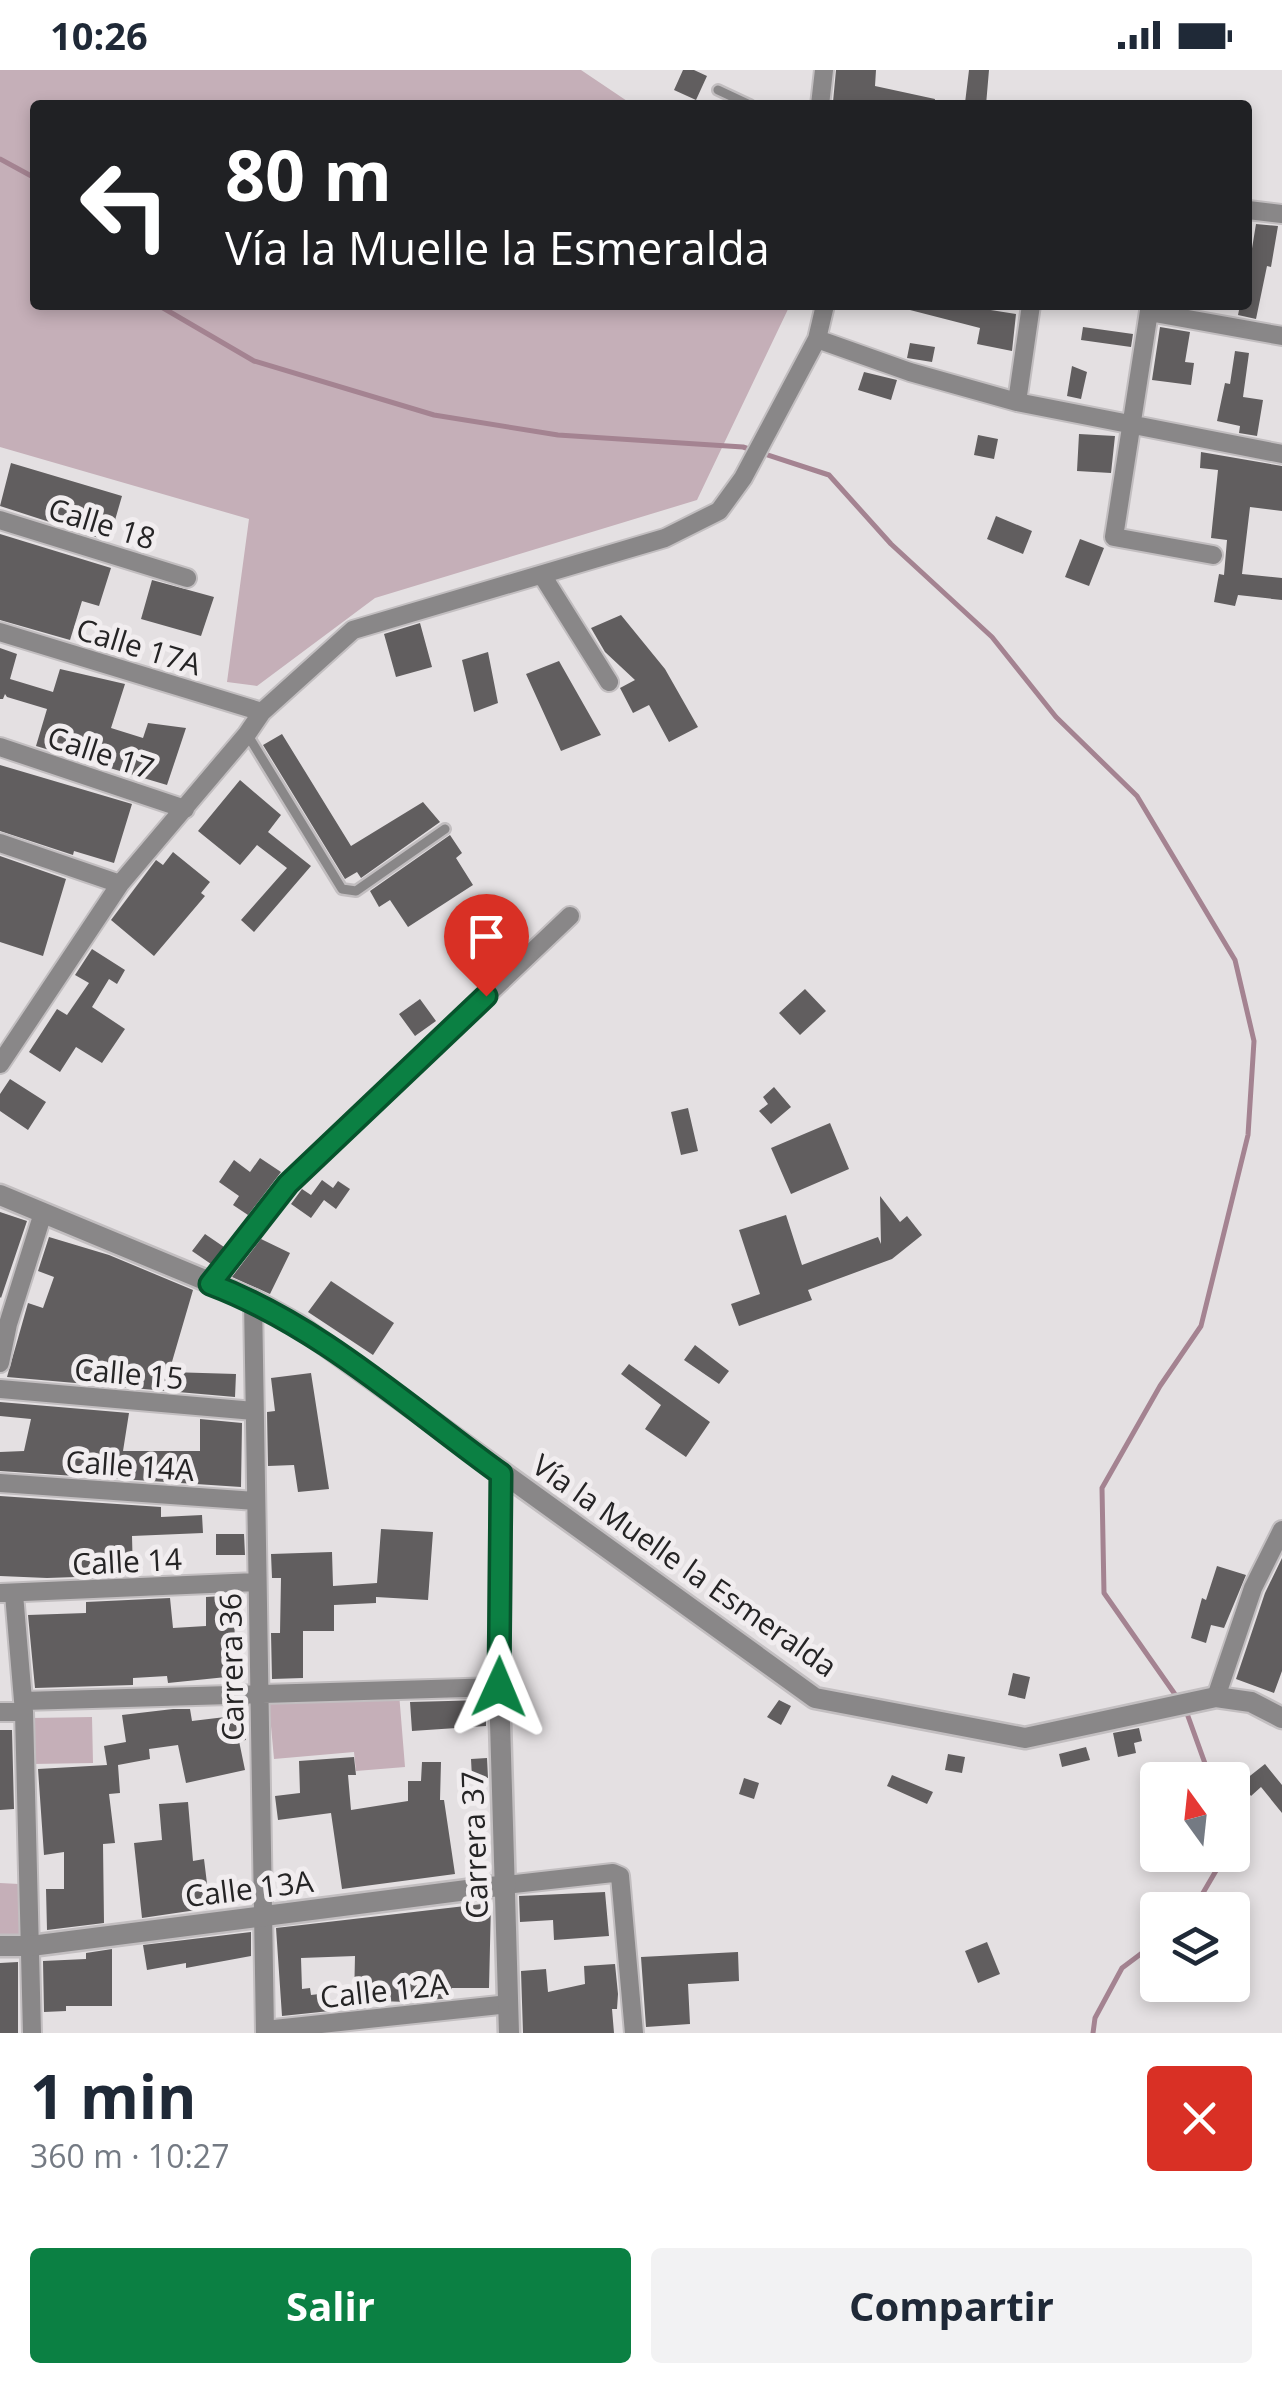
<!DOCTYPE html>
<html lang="es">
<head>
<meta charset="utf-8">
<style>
	body { margin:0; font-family:"Open Sans",sans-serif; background:#f2f2f3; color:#1f2937; height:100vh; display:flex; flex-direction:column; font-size:38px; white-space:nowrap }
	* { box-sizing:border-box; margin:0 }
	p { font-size:32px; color:#747a83 }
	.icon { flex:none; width:55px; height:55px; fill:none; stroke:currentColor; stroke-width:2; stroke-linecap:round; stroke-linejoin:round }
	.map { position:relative; height:1963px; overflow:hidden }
	.panel { display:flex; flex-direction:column; background:#fff; flex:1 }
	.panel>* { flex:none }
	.top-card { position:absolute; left:30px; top:30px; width:1222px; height:210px; border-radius:10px; box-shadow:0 5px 15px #0003; background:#202124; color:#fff; overflow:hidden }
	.needle { width:65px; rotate:345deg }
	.controls { position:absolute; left:1140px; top:1692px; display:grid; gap:20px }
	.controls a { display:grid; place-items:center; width:110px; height:110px; border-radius:10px; background:#fff; box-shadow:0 5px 15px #0003; font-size:50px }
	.pin { position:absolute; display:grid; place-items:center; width:85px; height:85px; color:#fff; margin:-102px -42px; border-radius:50% 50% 50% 0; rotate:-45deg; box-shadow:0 0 10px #0007 }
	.pin .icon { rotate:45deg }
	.me { position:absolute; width:110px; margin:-55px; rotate:1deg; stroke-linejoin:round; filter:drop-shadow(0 0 8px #0008) }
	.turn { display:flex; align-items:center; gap:35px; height:210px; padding:0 30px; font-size:45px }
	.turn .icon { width:130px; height:130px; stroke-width:2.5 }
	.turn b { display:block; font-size:70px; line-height:85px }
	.round { display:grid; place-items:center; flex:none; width:105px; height:105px; border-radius:10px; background:#f2f2f3 }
	.summary { display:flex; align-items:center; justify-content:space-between; height:170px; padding:0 30px }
	h1 { font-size:60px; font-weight:700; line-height:75px }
	.cta { display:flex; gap:20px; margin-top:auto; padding:20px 30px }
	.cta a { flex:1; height:115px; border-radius:10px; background:#0b8043; color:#fff; font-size:40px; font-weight:700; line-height:115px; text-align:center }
	.cta a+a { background:#f2f2f3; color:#1f2937 }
	.status { display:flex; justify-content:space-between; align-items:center; height:70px; padding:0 50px; background:#fff; direction:ltr }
	.status svg { height:28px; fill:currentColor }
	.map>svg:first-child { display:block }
	.green { fill:#c5afb8 }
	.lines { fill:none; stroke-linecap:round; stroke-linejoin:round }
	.stream { stroke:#a48391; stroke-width:5 }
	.building { fill:#615e5f }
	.service-casing { stroke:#c2bec0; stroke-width:14 }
	.minor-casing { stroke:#c2bec0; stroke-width:22 }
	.tertiary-casing { stroke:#c2bec0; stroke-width:25 }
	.service { stroke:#898788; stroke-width:9 }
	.minor { stroke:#898788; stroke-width:18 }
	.tertiary { stroke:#898788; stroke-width:20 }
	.route-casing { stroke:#07532c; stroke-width:25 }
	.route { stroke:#0b8043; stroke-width:18 }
	.labels { text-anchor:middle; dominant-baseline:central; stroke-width:10; stroke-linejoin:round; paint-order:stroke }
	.street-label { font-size:30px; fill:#252425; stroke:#f1edef }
</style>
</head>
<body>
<div class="status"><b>10:26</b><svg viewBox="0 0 49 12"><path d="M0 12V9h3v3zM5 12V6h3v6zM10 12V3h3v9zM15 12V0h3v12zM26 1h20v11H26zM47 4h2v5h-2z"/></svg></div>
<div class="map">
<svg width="1282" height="1963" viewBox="0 0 1282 1963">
	<rect width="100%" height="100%" fill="#e4e0e2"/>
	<!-- green -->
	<path class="green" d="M0,0h581l52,35h-598v200h755l-93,195 -322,98 -118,88 -30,-4 22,-163 -249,-72z
		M399,1623l6,74 -49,4 -2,-19 -80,7 -5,-55z
		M92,1647l1,46 -61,1 -1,-46z
		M0,1813l19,1 1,52 -20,1z"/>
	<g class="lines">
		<!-- stream -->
		<path class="stream" d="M0,89l35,19
			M158,235l96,56 180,54 124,20 185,12 86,28 62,69 101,93 64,80 81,79 98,164 19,81 -6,94 -47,191 -41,60 -58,102 2,105 75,107
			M1185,1638l26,72
			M1193,1840l24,-41 1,-14
			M1093,1963l2,-15 27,-50 36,-27"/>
	</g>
	<!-- building -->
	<path class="building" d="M683,0h11l13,6 -11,24 -22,-10z
		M836,0h40l-1,16 60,13 -1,6 -101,-3z
		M969,0h20l-3,35 -21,-2z
		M1256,154l22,2 -7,41 -4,-1 -11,53 -18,-4 2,-10h8v-32z
		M911,235h48l57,9 -4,37 -35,-7 3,-16 -70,-18z
		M1083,257l50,7 -2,13 -50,-7z
		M1160,257l30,5 -5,30 9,1 -3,22 -39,-5z
		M910,273l25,4 -3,15 -25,-4z
		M1235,281l14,2 -6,44 20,3 -6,36 -18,-3 1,-7 -23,-5 8,-38 5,1z
		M1072,296l15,6 -6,27 -14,-3z
		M864,302l33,8 -6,20 -33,-10z
		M1079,364l36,2 -4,37 -34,-2z
		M978,365l20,4 -4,20 -20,-4z
		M1201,382l81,14v45l-32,-4 -8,67 40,4v22l-44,-5 -3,11 -21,-4 5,-28 5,1 3,-35 -16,-2 7,-68 -18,-2z
		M11,393l111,33 -11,38 -10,-3 -2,7 -99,-32z
		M996,446l36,15 -9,23 -36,-15z
		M0,464l111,34 -12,38 -17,-5 -12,39 -70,-20z
		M1080,469l24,9 -15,38 -24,-9z
		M152,510l62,17 -13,39 -60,-17z
		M621,545l44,54 33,58 -29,15 -20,-37 -16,8 -13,-25 15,-8 -30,-28 -14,-24z
		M420,553l12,44 -36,10 -12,-43z
		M0,578l17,6 -7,25 43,13 7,-23 65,15 -14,44 32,10 5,-15 38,5 -19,57 -131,-39 11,-37 -40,-12 -2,-3 -2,5h-3z
		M488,582l10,51 -24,9 -12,-52z
		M559,591l42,74 -40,16 -35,-77z
		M282,664l69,112 72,-44 17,20 -79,56 -4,-6 -12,7 -82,-134z
		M0,695l132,39 -18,59 -40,-12 -1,4 -73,-24z
		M240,710l41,35 -13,17 43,34 -57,66 -13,-12 46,-52 -30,-23 -17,20 -42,-34z
		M450,765l12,18 -6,5 17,27 -65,42 -18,-27 -11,7 -9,-16z
		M173,782l37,30 -9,11 4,3 -51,60 -43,-36 45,-60 7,5z
		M0,786l66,23 -23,77 -43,-14z
		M92,879l33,21 -8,14 -8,-5 -17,28 33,22 -23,34 -26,-16 -16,25 -31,-20 28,-43 10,6 22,-32 -14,-8z
		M805,919l21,22 -26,24 -21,-22z
		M420,929l16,22 -21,15 -16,-22z
		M10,1009l36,23 -18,28 -28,-19v-17z
		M774,1017l17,20 -20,17 -12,-13 9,-7 -5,-7z
		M688,1038l10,43 -17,4 -10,-43z
		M830,1053l19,46 -58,25 -20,-46z
		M260,1088l21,14 -33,43 -15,-10 6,-9 -20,-14 15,-22 16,12z
		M322,1110l11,8 5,-7 12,8 -14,20 -12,-9 -13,18 -20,-14 11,-15 9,6z
		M880,1126l20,26 7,-6 15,19 -30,24 -84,31 4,10 -73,26 -8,-22 29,-10 -21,-64 47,-15 16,50 76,-28 3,7z
		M0,1142l27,9 -26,77 -1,-1z
		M205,1164l19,13 -13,17 -19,-13z
		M49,1167l60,18 84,35 -24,82 67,2 -1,23 -228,-20 21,-74 15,5 11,-31 -16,-6z
		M261,1169l29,14 -20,41 -38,-17z
		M331,1211l63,42 -21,32 -65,-43z
		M695,1275l34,26 -10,13 -35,-24z
		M629,1294l81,58 -24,35 -41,-28 16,-24 -40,-31z
		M311,1303l18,116 -31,3 -4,-27 -26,1 -1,-54 8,-1 -4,-33z
		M0,1332l129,11 -6,38h77v-32l42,4 -1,64 -241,-16v-19l24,-1 7,-32 -31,-3z
		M0,1426l161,11v10l41,-2 1,18 -71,3 1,39 -86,3 -47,-2z
		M381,1459l52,3 -5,68 -52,-3v6l-42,2v26h-31v47l-31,1 -1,-46h9l1,-55h-9l-1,-24 61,-2 1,34 44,-3z
		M216,1464h28l1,21h-29z
		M1282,1488v113l-8,22 -38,-14 29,-86z
		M1217,1496l29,9 -22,53 -13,-3 -5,18 -15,-5 11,-40 4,2z
		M238,1525l1,18h-5l2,63 -68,7 -1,-7 -34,2v7l-98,3 -7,-73 58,-2v-11l84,-4 3,30 33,-2v-29z
		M1013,1603l17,4 -5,22 -17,-4z
		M486,1630v26l-74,5 -2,-29z
		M779,1630l12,6 -10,19 -14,-8z
		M173,1639h17l2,12 50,-6 4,25 -7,1 6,29 -59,13 -8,-38 -29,4 1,10 -32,6 2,28 -11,1 6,49 -12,1 1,79 -57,7 -1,-41h18v-37l-20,3 -6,-86 69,-4 -3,-19 22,-4 -4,-27z
		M1139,1658l3,13 -8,2 2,10 -18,4 -5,-24z
		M0,1660h12l2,79 -14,1z
		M1086,1677l4,13 -28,7 -3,-13z
		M948,1684l17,3 -3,16 -17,-3z
		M354,1687l2,18h-8l3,35 57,-9v-20h13l1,-19h19l-1,38h4l11,74 -113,15 -11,-76 -53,7 -3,-24 25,-3 -1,-32z
		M487,1688l1,20h-16l-1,-19z
		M1265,1694l17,21v28l-21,-26 -10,9 -10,-13z
		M892,1705l41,17 -6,12 -40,-18z
		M744,1708l15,5 -5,16 -15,-5z
		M188,1732l5,59 11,-2 6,49 -68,10 -8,-75 28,-3 -3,-36z
		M605,1822l4,44 -55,4 -1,-20 -33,2 -1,-26z
		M491,1833l-2,85h-37l-1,10 -44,4 -53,-2 1,-44 -54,2 1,31 8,-1 1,7 17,-2 2,18 -48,5 -6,-88z
		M251,1862v24l-65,12v-5l-39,7 -4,-25z
		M987,1872l13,32 -22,9 -13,-32z
		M112,1879v57h-46v5l-22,1 -1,-51 43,-2v-6z
		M738,1882l1,29 -51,3 2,40 -44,3 -5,-70z
		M18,1892v71h-18v-70z
		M615,1894l3,30 -1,15h-5l2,24h-91l-2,-62 25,-2 2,23 37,-8 -1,-18z"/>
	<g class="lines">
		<!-- service casing -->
		<g class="service-casing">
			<path id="service" d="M718,20l32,15
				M247,664l95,155 14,2 89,-62"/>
		</g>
		<!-- minor casing -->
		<g class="minor-casing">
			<path id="minor" d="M820,35l4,-35
				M1248,140l34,4
				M1150,235l-36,232 99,18
				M1149,242l133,24
				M817,269l93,33 107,30 265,52
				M1017,332l14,-97
				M0,450l187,58
				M542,505l67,107
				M0,562l262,80
				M0,677l185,62
				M0,773l120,41
				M0,994l120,-180 127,-150 15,-22 91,-82 312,-92 54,-27 24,-33 74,-139 8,-34
				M211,1214l77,-100 282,-268
				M253,1230l12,733
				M0,1293l8,-39 35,-111
				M0,1319l254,22
				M0,1413l256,18
				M0,1523l257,-11
				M14,1524l10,118 8,321
				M1216,1627l37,-109 29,-58
				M23,1631l476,-14
				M0,1642h24
				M506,1815l107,-12 7,3 14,157
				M265,1960l244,-26"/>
		</g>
		<!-- tertiary casing -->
		<g class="tertiary-casing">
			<path id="tertiary" d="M0,1125l253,105 45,25 517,373 210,40 191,-41 35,5 31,16
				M501,1405l-2,212 10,346
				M0,1876h31l475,-61"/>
		</g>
		<!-- service -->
		<use href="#service" class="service"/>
		<!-- minor -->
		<use href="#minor" class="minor"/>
		<!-- tertiary -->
		<use href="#tertiary" class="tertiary"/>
	</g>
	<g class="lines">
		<!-- route casing -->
		<g class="route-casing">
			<path id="route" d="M486,926l-198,188 -78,100c109,41 198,123 291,190l-2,213"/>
		</g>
		<!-- route -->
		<use href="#route" class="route"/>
	</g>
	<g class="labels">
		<!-- street labels -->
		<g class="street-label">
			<text transform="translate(102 453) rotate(17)">Calle 18</text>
			<text transform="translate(139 576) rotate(17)">Calle 17A</text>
			<text transform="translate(101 682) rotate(18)">Calle 17</text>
			<text transform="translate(129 1303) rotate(5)">Calle 15</text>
			<text transform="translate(130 1395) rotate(4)">Calle 14A</text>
			<text transform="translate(127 1491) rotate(-3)">Calle 14</text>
			<text transform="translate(685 1495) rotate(35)">Vía la Muelle la Esmeralda</text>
			<text transform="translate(231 1597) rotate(-91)">Carrera 36</text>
			<text transform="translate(474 1775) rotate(-92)">Carrera 37</text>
			<text transform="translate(249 1818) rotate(-7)">Calle 13A</text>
			<text transform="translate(384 1920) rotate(-6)">Calle 12A</text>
		</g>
	</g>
</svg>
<div class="controls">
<a><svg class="needle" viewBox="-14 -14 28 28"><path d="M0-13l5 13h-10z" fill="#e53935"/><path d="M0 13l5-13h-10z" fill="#747a83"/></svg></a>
<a><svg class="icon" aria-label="layers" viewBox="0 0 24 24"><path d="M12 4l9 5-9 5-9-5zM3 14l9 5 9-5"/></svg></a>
</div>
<div class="pin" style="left:486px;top:926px;background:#d93025"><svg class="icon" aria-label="arrive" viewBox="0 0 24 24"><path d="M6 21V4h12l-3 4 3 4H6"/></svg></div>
<svg class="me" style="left:499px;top:1617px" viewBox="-20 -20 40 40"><path d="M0-17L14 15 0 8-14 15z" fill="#0b8043" stroke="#fff" stroke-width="4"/></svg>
<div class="top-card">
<div class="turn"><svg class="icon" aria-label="left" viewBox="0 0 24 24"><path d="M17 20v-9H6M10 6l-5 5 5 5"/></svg><div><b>80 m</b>Vía la Muelle la Esmeralda</div></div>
</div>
</div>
<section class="panel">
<div class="summary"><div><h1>1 min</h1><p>360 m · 10:27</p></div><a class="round" style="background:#d93025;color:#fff"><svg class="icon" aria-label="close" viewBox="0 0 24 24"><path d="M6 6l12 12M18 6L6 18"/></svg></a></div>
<div class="cta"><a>Salir</a><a>Compartir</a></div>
</section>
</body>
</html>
